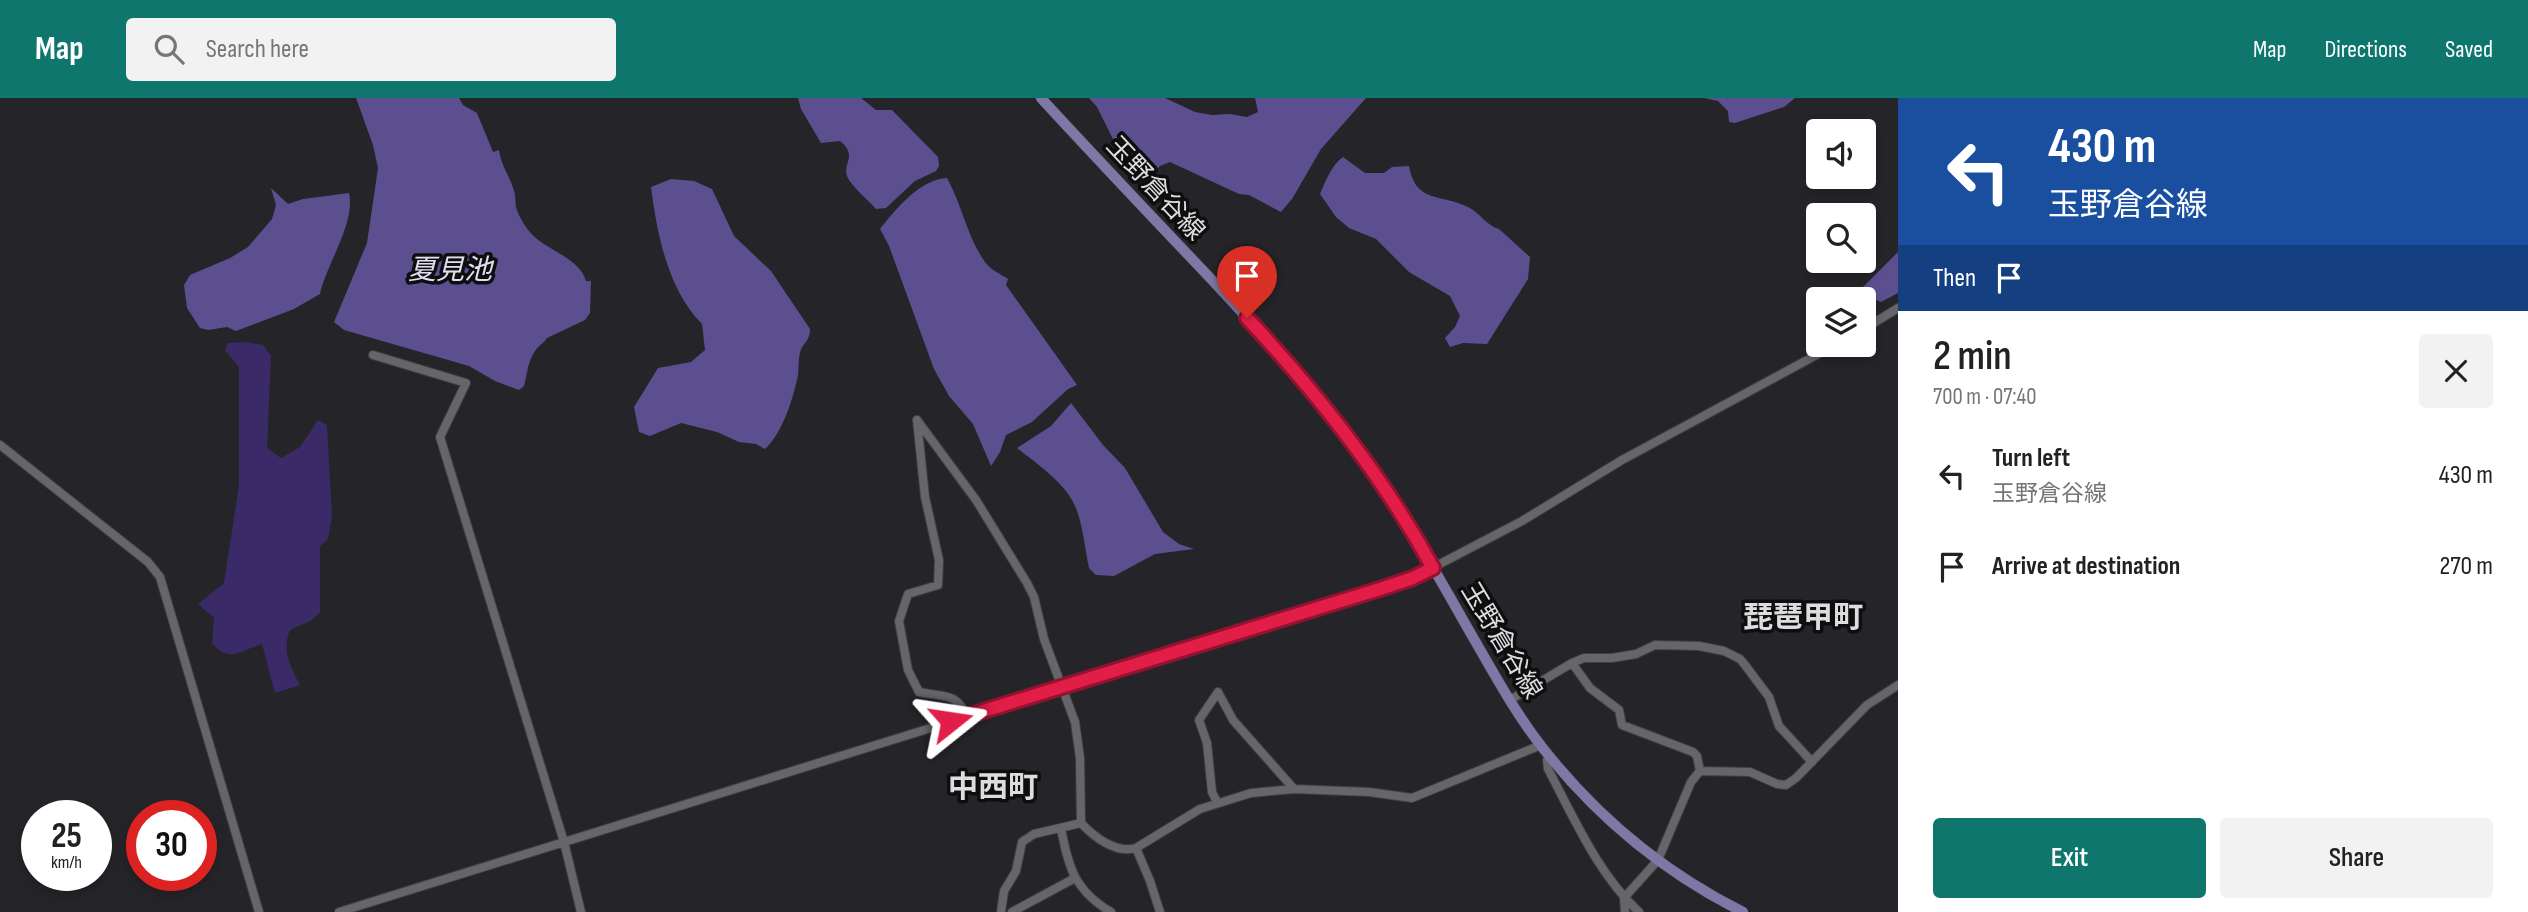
<!DOCTYPE html>
<html lang="en">
<head>
<meta charset="utf-8">
<style>
	body { margin:0; font-family:"Sofia Sans Condensed","Noto Sans JP",sans-serif; background:#f2f2f2; color:#222; height:100vh; display:flex; flex-direction:column; font-size:26px; white-space:nowrap }
	* { box-sizing:border-box; margin:0 }
	p { font-size:23px; color:#767676 }
	.icon { flex:none; width:38px; height:38px; fill:none; stroke:currentColor; stroke-width:2; stroke-linecap:round; stroke-linejoin:round }
	.map { position:relative; flex:1; overflow:hidden }
	.panel { display:flex; flex-direction:column; background:#fff; width:630px }
	.panel>* { flex:none }
	.top-card { background:#1a4fa0; color:#fff; overflow:hidden }
	.controls { position:absolute; left:1806px; top:21px; display:grid; gap:14px }
	.controls a { display:grid; place-items:center; width:70px; height:70px; border-radius:7px; background:#fff; box-shadow:0 4px 10px #0003; font-size:35px }
	.speed { position:absolute; left:21px; top:702px; display:flex; gap:14px; font-size:35px; font-weight:700; text-align:center }
	.speed>* { display:grid; place-content:center; width:91px; height:91px; border-radius:50%; background:#fff; box-shadow:0 4px 10px #0003; line-height:1 }
	.speed small { font-size:18px; font-weight:400 }
	.speed .limit { border:10px solid #d22; background:#fff; color:#111 }
	.pin { position:absolute; display:grid; place-items:center; width:60px; height:60px; color:#fff; margin:-72px -30px; border-radius:50% 50% 50% 0; rotate:-45deg; box-shadow:0 0 7px #0007 }
	.pin .icon { rotate:45deg }
	.me { position:absolute; width:77px; margin:-38px; rotate:75deg; stroke-linejoin:round; filter:drop-shadow(0 0 5px #0008) }
	.turn { display:flex; align-items:center; gap:24px; height:147px; padding:0 35px; font-size:32px }
	.turn .icon { width:91px; height:91px; stroke-width:2.5 }
	.turn b { display:block; font-size:49px; line-height:60px }
	.then { display:flex; align-items:center; height:66px; padding:0 35px; background:#0003; gap:14px; font-size:26px }
	.round { display:grid; place-items:center; flex:none; width:74px; height:74px; border-radius:7px; background:#f2f2f2 }
	.head { display:flex; align-items:center; justify-content:space-between; height:119px; padding:0 35px }
	h1 { font-size:42px; font-weight:600; line-height:52px }
	.cta { display:flex; gap:14px; margin-top:auto; padding:14px 35px }
	.cta a { flex:1; height:80px; border-radius:7px; background:#0f766e; color:#fff; font-size:28px; font-weight:600; line-height:80px; text-align:center }
	.cta a+a { background:#f2f2f2; color:#222 }
	ul { padding:0; list-style:none }
	li { display:flex; align-items:center; gap:21px; height:91px; padding:0 35px }
	li div { flex:1 }
	li b { display:block; font-size:26px }
	li em { font-style:normal }
	header { display:flex; align-items:center; gap:42px; box-sizing:border-box; height:98px; padding:0 35px; background:#0f766e; color:#fff }
	header strong { font-size:33px }
	nav { display:flex; gap:38px; margin-inline-start:auto; font-size:24px }
	.search { width:490px; height:63px; background:#f2f2f2; display:flex; align-items:center; gap:18px; box-sizing:border-box; padding:0 24px; border-radius:7px; color:#767676; font-size:26px }
	main { display:flex; flex:1; min-height:0 }
	.map>svg:first-child { display:block }
	.green { fill:#3a2b68 }
	.water { fill:#5c4f90 }
	.lines { fill:none; stroke-linecap:round; stroke-linejoin:round }
	.minor-casing { stroke:#403f42; stroke-width:10 }
	.major-casing { stroke:#403f42; stroke-width:11 }
	.minor { stroke:#66656a; stroke-width:8 }
	.major { stroke:#7f77a5; stroke-width:10 }
	.route-casing { stroke:#92132f; stroke-width:18 }
	.route { stroke:#e11d48; stroke-width:12 }
	.labels { text-anchor:middle; dominant-baseline:central; stroke-width:7; stroke-linejoin:round; paint-order:stroke }
	.street-label { font-size:26px; fill:#dddcdf; stroke:#0e0e0f }
	.water-label { font-size:28px; font-style:italic; fill:#e2dff3; stroke:#0e0e0f }
	.quarter-label { font-size:30px; font-weight:bold; fill:#dddcdf; stroke:#0e0e0f }
</style>
</head>
<body>
<header>
<strong>Map</strong>
<div class="search"><svg class="icon" aria-label="search" viewBox="0 0 24 24"><circle cx="10" cy="10" r="6"/><path d="M15 15l6 6"/></svg>Search here</div>
<nav><a>Map</a><a>Directions</a><a>Saved</a></nav>
</header>
<main>
<div class="map">
<svg width="1898" height="814" viewBox="0 0 1898 814">
	<rect width="100%" height="100%" fill="#252428"/>
	<!-- green -->
	<path class="green" d="M245,244l18,3 8,11 -4,92 14,10 19,-11 18,-27 9,5 5,91 -4,23 -8,7v67l-10,8 -20,9c-9,21 1,37 10,55l-25,8 -13,-49c-21,6 -33,20 -50,-1l2,-25 -16,-14 26,-21 15,-98v-118l-14,-17 3,-7z"/>
	<!-- water -->
	<path class="water" d="M356,0h103l4,7 14,8 16,39 6,-2c2,16 11,26 15,41 2,5 1,11 2,16 3,11 12,25 21,32 16,13 43,21 49,42h5l-1,32 -5,7 -38,18c-4,6 -8,7 -12,13 -7,10 -8,23 -11,35l-5,4 -24,-9 -26,-15 -125,-36 -10,-8 33,-79 11,-75 -5,-23z
		M798,0h63l15,12h16l46,47 1,9 -3,5 -21,10 -29,27 -10,1c-8,-9 -20,-19 -27,-29 -10,-16 11,-23 -9,-39l-19,2 -20,-34z
		M1089,0h76l30,14 17,3 18,-1 17,3 11,-5 -3,-14h111l-45,51 -29,50 -11,13 -32,-17 -10,-1 -69,-32 -10,4 -6,6 -41,-33 -16,-32z
		M1704,0h91l-11,9 -49,16 -6,-1 -1,-11 -10,-10z
		M1343,59l22,16h19l8,-6 17,-1c7,38 31,27 59,41 12,6 19,19 31,22l31,28 -2,22 -41,65 -24,-1 -13,4 -5,-9 10,-11 5,-11 -10,-20 -41,-24 -33,-33 -27,-11 -13,-11 -16,-23c6,-14 11,-28 23,-37z
		M947,80c15,27 20,59 38,84 5,7 15,12 23,17l-2,6 71,100 -9,4 -36,33 -26,13 -6,17 -9,14 -18,-42 -24,-28 -15,-27 -45,-123 -9,-17c15,-19 40,-50 67,-51z
		M671,81l23,2 18,8 22,47 37,35 39,58c0,13 -8,14 -10,24 -2,7 -1,14 -2,22 -5,24 -15,57 -33,74l-9,-5 -17,-2 -22,-10 -36,-9 -31,13 -11,-4 -5,-25 24,-39 33,-6 14,-12 -3,-26c-34,-34 -45,-90 -51,-137z
		M271,90l17,16 15,-5 46,-6c7,29 -23,72 -29,101l-26,15 -58,22 -9,-4 -19,3 -8,-2 -13,-20 -3,-23 6,-10 40,-17 18,-11 24,-28 4,-14z
		M1898,154v41l-17,9 -24,-9z
		M1071,305l32,42 22,23 38,64 16,12 15,5 -39,5 -41,22 -18,-1 -7,-7c-4,-19 -6,-42 -13,-60 -10,-25 -39,-44 -59,-60l34,-22z"/>
	<g class="lines">
		<!-- minor casing -->
		<g class="minor-casing">
			<path id="minor" d="M1864,231l34,-21
				M373,257l93,28 -26,54 124,405 17,70
				M917,322l59,80 51,83 7,14 10,42 31,83 5,36 1,65c13,14 35,31 55,25l64,-39 51,-16 43,-4 75,3 43,6 129,-53
				M917,322l8,77 14,63 -1,25 -30,9 -9,27 9,49 11,22c22,5 40,0 47,25
				M0,347l148,117 12,15 99,335
				M1572,565l18,25 29,22 3,15 71,27 4,4 3,15
				M1510,602l62,-37 12,-5h28l24,-4 19,-9 44,1 25,5 16,8 5,6 24,32 10,29 33,36
				M1550,658l-3,4 1,9c26,49 50,105 91,143
				M1217,704l-5,-10 -5,-49 -8,-23 19,-28 15,28 61,69
				M1061,730c7,39 14,63 50,84
				M1136,750l14,33 10,31
				M339,814l1074,-334 109,-57 100,-61 213,-115
				M1001,814l3,-21 12,-20 6,-29 12,-8 47,-11
				M1012,814l63,-34
				M1625,814l-1,-14 34,-38 33,-78 9,-11 50,1 27,12 9,1 10,-7 71,-73 31,-20"/>
		</g>
		<!-- major casing -->
		<g class="major-casing">
			<path id="major" d="M1041,0c57,62 114,122 172,183 47,51 94,101 136,156 45,60 81,125 118,190 24,41 46,83 75,120 54,69 123,126 201,165"/>
		</g>
		<!-- minor -->
		<use href="#minor" class="minor"/>
		<!-- major -->
		<use href="#major" class="major"/>
	</g>
	<g class="lines">
		<!-- route casing -->
		<g class="route-casing">
			<path id="route" d="M951,623l429,-132 33,-11 20,-10c-50,-92 -114,-173 -186,-250"/>
		</g>
		<!-- route -->
		<use href="#route" class="route"/>
	</g>
	<g class="labels">
		<!-- street labels -->
		<g class="street-label">
			<text transform="translate(1155 91) rotate(47)">玉野倉谷線</text>
			<text transform="translate(1501 543) rotate(59)">玉野倉谷線</text>
		</g>
		<!-- water labels -->
		<g class="water-label">
			<text x="450" y="172">夏見池</text>
		</g>
		<!-- quarter labels -->
		<g class="quarter-label">
			<text x="1803" y="520">琵琶甲町</text>
			<text x="993" y="690">中西町</text>
		</g>
	</g>
</svg>
<div class="controls">
<a><svg class="icon" aria-label="sound" viewBox="0 0 24 24"><path d="M4 9h4l5-4v14l-5-4H4zM17 9q2 3 0 6"/></svg></a>
<a><svg class="icon" aria-label="search" viewBox="0 0 24 24"><circle cx="10" cy="10" r="6"/><path d="M15 15l6 6"/></svg></a>
<a><svg class="icon" aria-label="layers" viewBox="0 0 24 24"><path d="M12 4l9 5-9 5-9-5zM3 14l9 5 9-5"/></svg></a>
</div>
<div class="speed"><div>25<small>km/h</small></div><div class="limit">30</div></div>
<div class="pin" style="left:1247px;top:220px;background:#d93025"><svg class="icon" aria-label="arrive" viewBox="0 0 24 24"><path d="M6 21V4h12l-3 4 3 4H6"/></svg></div>
<svg class="me" style="left:951px;top:623px" viewBox="-20 -20 40 40"><path d="M0-17L14 15 0 8-14 15z" fill="#e11d48" stroke="#fff" stroke-width="4"/></svg>
</div>
<section class="panel">
<div class="top-card">
<div class="turn"><svg class="icon" aria-label="left" viewBox="0 0 24 24"><path d="M17 20v-9H6M10 6l-5 5 5 5"/></svg><div><b>430 m</b>玉野倉谷線</div></div>
<div class="then">Then<svg class="icon" aria-label="arrive" viewBox="0 0 24 24"><path d="M6 21V4h12l-3 4 3 4H6"/></svg></div>
</div>
<div class="head"><div><h1>2 min</h1><p>700 m · 07:40</p></div><a class="round"><svg class="icon" aria-label="close" viewBox="0 0 24 24"><path d="M6 6l12 12M18 6L6 18"/></svg></a></div>
<ul>
<li><svg class="icon" aria-label="left" viewBox="0 0 24 24"><path d="M17 20v-9H6M10 6l-5 5 5 5"/></svg><div><b>Turn left</b><p>玉野倉谷線</p></div><em>430 m</em></li>
<li><svg class="icon" aria-label="arrive" viewBox="0 0 24 24"><path d="M6 21V4h12l-3 4 3 4H6"/></svg><div><b>Arrive at destination</b></div><em>270 m</em></li>
</ul>
<div class="cta"><a>Exit</a><a>Share</a></div>
</section>
</main>
</body>
</html>
